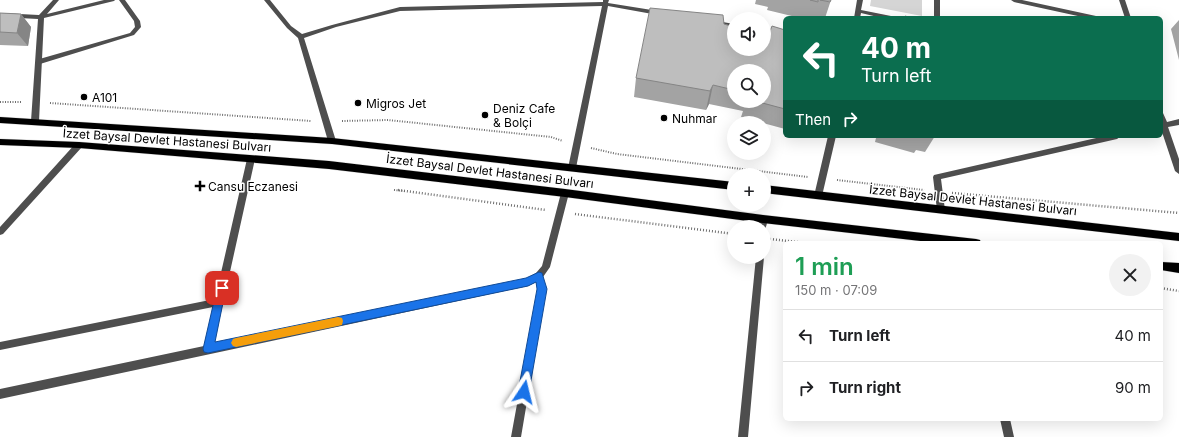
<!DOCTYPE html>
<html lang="en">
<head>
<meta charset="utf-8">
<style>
	body { margin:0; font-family:Inter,sans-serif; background:#f2f2f2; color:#202124; height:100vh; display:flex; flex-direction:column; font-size:15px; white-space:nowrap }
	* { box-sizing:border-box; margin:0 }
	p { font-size:13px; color:#757577 }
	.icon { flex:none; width:22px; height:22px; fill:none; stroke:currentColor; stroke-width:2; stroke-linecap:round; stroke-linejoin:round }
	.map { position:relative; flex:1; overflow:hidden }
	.drawer { position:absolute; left:783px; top:241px; width:380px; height:180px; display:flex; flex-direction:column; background:#fff; border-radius:6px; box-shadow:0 4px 16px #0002 }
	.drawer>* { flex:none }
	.hud { position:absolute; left:783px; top:16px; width:380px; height:122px; border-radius:6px; box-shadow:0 4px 16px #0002; background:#0b6e4f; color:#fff; overflow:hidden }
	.buttons { position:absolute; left:727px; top:12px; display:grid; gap:8px }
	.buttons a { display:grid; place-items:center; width:44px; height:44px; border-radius:50%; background:#fff; box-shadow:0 4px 16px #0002; font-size:20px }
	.pin { position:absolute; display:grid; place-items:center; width:34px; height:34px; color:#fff; margin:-17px; border-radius:8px; box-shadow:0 2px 6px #0006 }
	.me { position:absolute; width:44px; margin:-22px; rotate:10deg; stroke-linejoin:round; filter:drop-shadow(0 0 3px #0008) }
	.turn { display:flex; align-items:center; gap:14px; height:84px; padding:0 12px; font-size:18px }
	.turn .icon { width:52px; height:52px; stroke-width:2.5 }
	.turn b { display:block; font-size:28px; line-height:34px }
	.then { display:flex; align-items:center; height:38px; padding:0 12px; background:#0003; gap:8px; font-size:15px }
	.round { display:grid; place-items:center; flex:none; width:42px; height:42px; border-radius:21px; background:#f2f2f2 }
	.head { display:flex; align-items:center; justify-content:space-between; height:68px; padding:0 12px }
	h1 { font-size:24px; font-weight:600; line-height:30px; color:#1e9e55 }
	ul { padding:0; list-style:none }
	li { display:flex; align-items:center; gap:12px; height:52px; padding:0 12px; border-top:1px solid #e0e0e0 }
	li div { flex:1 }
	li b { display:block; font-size:15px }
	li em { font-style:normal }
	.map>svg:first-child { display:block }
	.green { fill:#d5d5d5 }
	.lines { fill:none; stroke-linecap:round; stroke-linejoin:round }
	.primary-casing { stroke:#dbdbdb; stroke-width:1 }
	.path-far1 { stroke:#707070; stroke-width:2; stroke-dasharray:1 1.5; stroke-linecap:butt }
	.path { stroke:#707070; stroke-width:2.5; stroke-dasharray:1 2; stroke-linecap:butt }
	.service { fill:#4e4e4e; fill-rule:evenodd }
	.minor { fill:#4e4e4e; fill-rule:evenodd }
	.primary { fill:#000; fill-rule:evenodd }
	.wall { fill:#a3a3a3; fill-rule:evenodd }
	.shaded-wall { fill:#858585 }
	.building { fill:#bebebe; stroke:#858585 }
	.route { fill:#1a73e8; stroke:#114b97 }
	.slow { fill:#f59e0b }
	.poi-dot { fill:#000; stroke:#fff; stroke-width:1.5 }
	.labels { text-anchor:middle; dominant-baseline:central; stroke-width:3; stroke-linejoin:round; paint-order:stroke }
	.poi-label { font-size:12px; fill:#000; stroke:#fff; text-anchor:start }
	.street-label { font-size:12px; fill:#000; stroke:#fff }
</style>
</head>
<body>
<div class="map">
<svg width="1179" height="437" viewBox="0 0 1179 437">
	<rect width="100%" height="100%" fill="#fff"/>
	<!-- green -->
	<path class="green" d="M871,0h51v16l-52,-10z"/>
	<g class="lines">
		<!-- primary casing -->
		<g class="primary-casing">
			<path id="primary" d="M0,117l332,21 402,44v8l-402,-46 -332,-21z
				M0,139l79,3 250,19 236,28 198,26 213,24 4,1 1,3h-43l-175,-20 -198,-26 -236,-28 -250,-21 -79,-3z
				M764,185l415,48v8l-415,-48z
				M1161,262l18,1v10l-18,-3z"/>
		</g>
		<!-- path-far1 -->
		<path class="path-far1" d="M0,102h21
			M50,103l261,18
			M342,121l46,-1 163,17 12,4
			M591,148l26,6 191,23
			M837,180l87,10
			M394,190l11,1"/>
		<!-- path -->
		<path class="path" d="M398,190l148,20
			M952,193l227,20
			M575,214l159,20
			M770,239l36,4
			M1161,288l18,3"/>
		<!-- service -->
		<path class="service" d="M119,0h6l15,21 1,6 -7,8 -94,29h-4v-4l94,-27 5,-6 -1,-6z
			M1011,0h11l74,16 3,2h-12l-73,-16z"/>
		<!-- minor -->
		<path class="minor" d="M53,0h6l-12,14 57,-14h11l-1,1 -70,17 -5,103 -4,3 -4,-3 7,-102 -38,-2v-4l39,2z
			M264,0h6l21,26 11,8 30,-9 68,-18 203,-5v-2h6l-1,3 50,8 3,2 -3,2 -50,-9 -32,162 -4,3 -4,-3 34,-162 -202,5 -64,16 -32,11 32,103 -4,3 -4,-3 -30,-103 -11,-10z
			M857,0h6l-2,10 30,6 3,2h-12l-21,-5 -1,5h-6z
			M934,0h6v18h-6z
			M1119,0h6l6,18h-6z
			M717,21l17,3v4l-19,-4 -1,-1z
			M764,29l21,4v4l-21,-4z
			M1161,112l2,1 4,9 12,-3v6l-11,2 11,32v15l-4,-3 -14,-42z
			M828,136h8l-14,60 -4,3 -4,-3z
			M1105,136h16l-4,3 -176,40 4,31 -1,2h-6l-1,-2 -4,-33 1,-2z
			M79,142l4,3 -1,2 -79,87 -3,1v-8l76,-84z
			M251,156l4,3 -41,185 312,-65 10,-6 6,-7 19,-73 1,-2h6l1,2 -19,74 -7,10 3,12 -25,148h-10l27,-148 -2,-7 -8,4 -528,113v-10l204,-43 9,-39 -213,43v-8l215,-43 32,-140z
			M763,216l3,1c2,3 1,10 -2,13v-3h-6l2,-10z
			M756,257h8l-16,180h-10z
			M1000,419h10l4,18h-10z"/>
		<!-- primary -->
		<use href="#primary" class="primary"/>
	</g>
	<!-- wall -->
	<path class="wall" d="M756,0h75l-6,18h-25l-33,-8 1,-3 -13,-3z
		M0,13l21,1 10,13 -3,19 -28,-1z
		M1179,20v40l-8,-31z
		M724,24l45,10 16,-4v99l-44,-12 2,-6 -34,-7 -3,6 -72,-13 2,-19zM734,71l30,30h-30z
		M869,136h66l-10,16 -9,-2 -2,3 -39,-11 1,-4z"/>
	<!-- shaded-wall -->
	<path class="shaded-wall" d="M21,14l10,13 -3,19 -11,-13z
		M713,85l-4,19 -3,6 4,-19z"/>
	<!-- building -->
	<path class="building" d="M810,0h8v2z
		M820,0h11l-1,2z
		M650,8l73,7 1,9 10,3v22h30v-16l5,1 3,-8 13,4v79l-30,-8h9v-30h-30v19l-21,-5 -3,6 -74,-13z
		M0,13l21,1 -4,19 -17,-1z
		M905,16l7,2h-8z"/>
	<!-- route -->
	<path class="route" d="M539,272l3,1 5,16 -18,103 -2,4 -3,2 -4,-2 -2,-4 19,-103 -1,-7 -8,4 -320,67 -4,-1 -1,-3 14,-61 1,-3 4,-2 3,2 1,3 -11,54 311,-64z"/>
	<!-- slow -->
	<path class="slow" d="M338,317l4,1 1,3 -1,4 -4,1 -102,21 -3,-1 -2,-3 2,-4 3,-1z"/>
	<!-- markers -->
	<g class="poi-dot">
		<circle cx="84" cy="97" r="4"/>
		<circle cx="358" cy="103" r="4"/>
		<circle cx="485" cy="115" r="4"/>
		<circle cx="664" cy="118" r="4"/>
		<path d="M198 180h4v4h4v4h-4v4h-4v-4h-4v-4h4z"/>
	</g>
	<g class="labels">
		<!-- poi labels -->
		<g class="poi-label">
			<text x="92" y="97">A101</text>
			<text x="366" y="103">Migros Jet</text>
			<text x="493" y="108">Deniz Cafe<tspan x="493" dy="14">&amp; Bolçi</tspan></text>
			<text x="672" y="118">Nuhmar</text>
			<text x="208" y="186">Cansu Eczanesi</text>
		</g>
		<!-- street labels -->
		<g class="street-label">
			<text transform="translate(167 140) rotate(4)">İzzet Baysal Devlet Hastanesi Bulvarı</text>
			<text transform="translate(490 171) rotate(7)">İzzet Baysal Devlet Hastanesi Bulvarı</text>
			<text transform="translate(973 200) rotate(6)">İzzet Baysal Devlet Hastanesi Bulvarı</text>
		</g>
	</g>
</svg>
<div class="buttons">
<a><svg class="icon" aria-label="sound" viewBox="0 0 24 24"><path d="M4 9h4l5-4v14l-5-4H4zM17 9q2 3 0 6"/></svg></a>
<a><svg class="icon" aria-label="search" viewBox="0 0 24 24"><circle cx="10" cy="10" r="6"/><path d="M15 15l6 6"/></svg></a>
<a><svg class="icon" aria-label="layers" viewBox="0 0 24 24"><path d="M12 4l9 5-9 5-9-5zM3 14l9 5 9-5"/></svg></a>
<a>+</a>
<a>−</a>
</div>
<div class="pin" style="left:222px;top:288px;background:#d93025"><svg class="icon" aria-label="arrive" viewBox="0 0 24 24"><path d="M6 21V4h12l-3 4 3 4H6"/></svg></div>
<svg class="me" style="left:524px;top:392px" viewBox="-20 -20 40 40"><path d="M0-17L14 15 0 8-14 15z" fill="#1a73e8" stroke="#fff" stroke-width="4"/></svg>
<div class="hud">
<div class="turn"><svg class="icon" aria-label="left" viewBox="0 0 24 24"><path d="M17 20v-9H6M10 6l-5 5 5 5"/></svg><div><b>40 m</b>Turn left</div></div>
<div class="then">Then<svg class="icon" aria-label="right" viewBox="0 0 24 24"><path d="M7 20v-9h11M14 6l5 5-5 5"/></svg></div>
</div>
<section class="drawer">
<div class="head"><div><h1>1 min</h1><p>150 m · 07:09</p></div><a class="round"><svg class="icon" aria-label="close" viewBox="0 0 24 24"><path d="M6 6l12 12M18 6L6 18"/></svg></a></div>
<ul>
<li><svg class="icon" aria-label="left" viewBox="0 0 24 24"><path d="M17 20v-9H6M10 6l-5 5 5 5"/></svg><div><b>Turn left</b></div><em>40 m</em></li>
<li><svg class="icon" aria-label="right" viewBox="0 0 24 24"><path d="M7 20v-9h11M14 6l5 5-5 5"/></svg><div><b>Turn right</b></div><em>90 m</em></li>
</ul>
</section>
</div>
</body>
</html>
